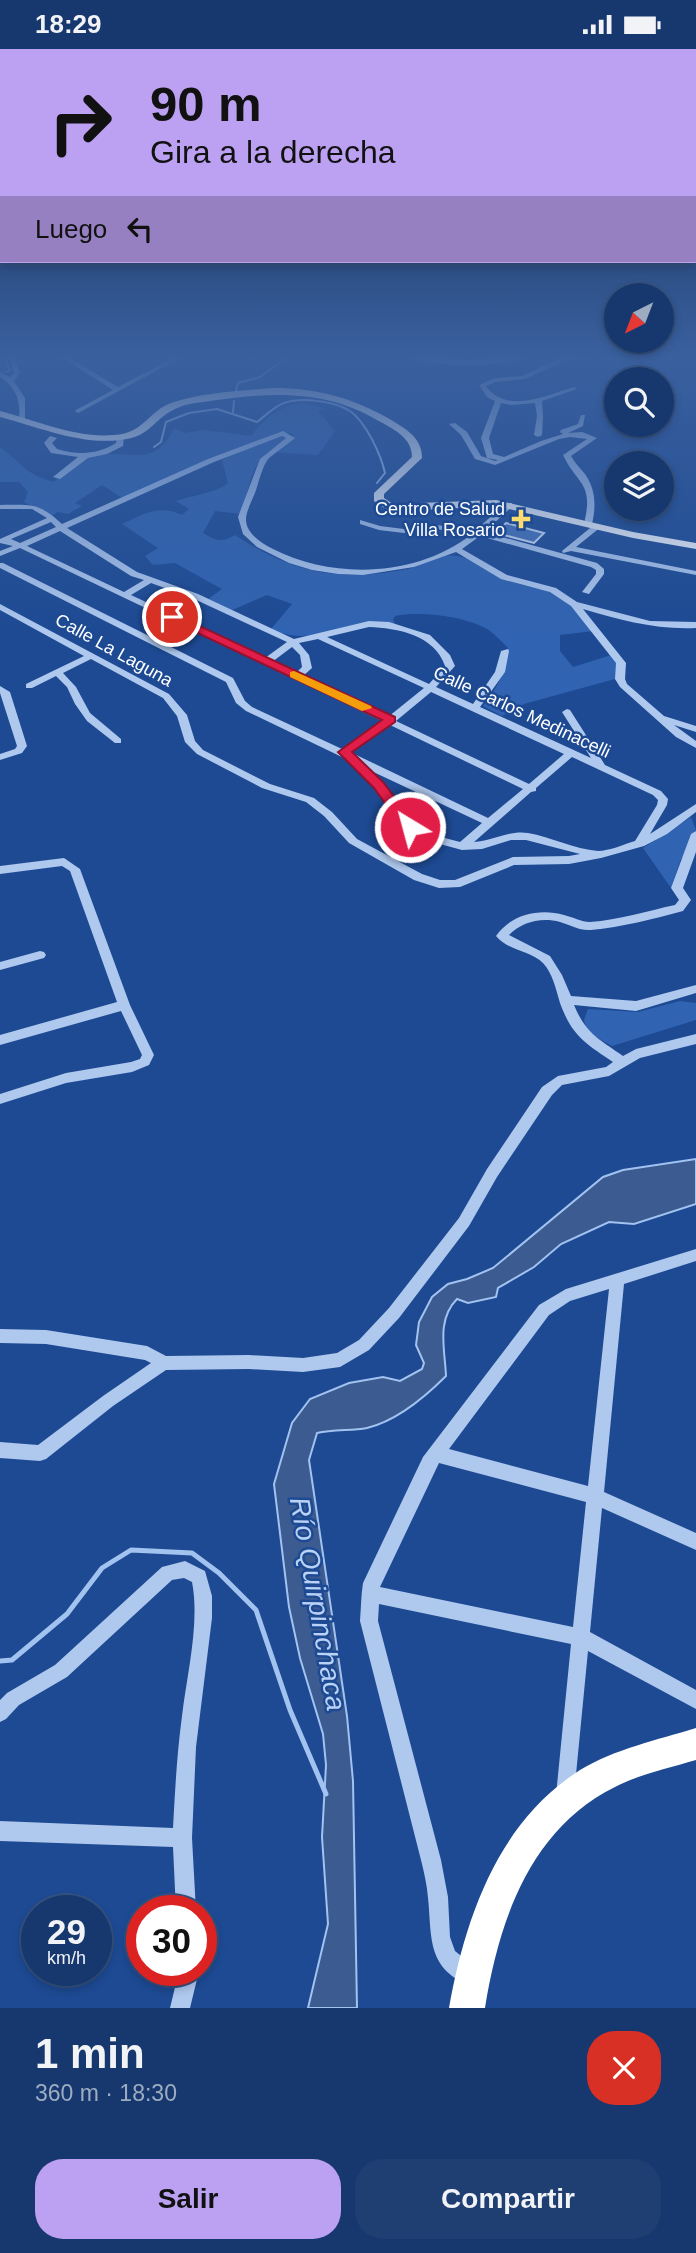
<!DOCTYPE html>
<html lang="es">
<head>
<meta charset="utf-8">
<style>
	body { margin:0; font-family:Arial,sans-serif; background:#1f3f73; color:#f1f3f6; height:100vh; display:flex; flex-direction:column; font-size:26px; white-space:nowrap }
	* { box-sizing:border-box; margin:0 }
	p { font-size:23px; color:#9eacc2 }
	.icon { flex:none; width:38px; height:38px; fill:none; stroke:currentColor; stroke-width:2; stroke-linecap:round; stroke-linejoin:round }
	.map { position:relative; height:1959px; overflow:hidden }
	.sheet { display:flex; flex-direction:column; background:#16386e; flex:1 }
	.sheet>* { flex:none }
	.banner { position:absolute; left:0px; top:0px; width:696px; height:214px; box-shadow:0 4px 10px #0003,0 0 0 2px #355281; background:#bca0f2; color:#111; overflow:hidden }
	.needle { width:46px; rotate:222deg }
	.controls { position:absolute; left:604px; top:234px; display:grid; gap:14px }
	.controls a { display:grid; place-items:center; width:70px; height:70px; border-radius:50%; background:#16386e; box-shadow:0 4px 10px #0003,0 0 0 2px #355281; font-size:35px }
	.speed { position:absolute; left:21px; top:1846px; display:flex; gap:14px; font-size:35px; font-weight:700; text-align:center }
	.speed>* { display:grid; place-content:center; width:91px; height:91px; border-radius:50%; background:#16386e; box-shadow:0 4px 10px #0003,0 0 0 2px #355281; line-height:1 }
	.speed small { font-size:18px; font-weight:400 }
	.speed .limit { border:10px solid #d22; background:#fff; color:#111 }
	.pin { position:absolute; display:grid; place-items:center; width:60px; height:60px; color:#fff; margin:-30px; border:4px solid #fff; border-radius:50%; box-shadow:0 2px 7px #0007 }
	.me { position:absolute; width:77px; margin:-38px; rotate:323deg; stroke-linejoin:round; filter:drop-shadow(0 0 5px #0008) }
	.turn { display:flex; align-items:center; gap:24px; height:147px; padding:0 35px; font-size:32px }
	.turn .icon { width:91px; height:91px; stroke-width:2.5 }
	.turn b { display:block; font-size:49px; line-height:60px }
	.then { display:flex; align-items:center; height:66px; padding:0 35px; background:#0003; gap:14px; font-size:26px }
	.round { display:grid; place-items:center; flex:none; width:74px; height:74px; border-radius:28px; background:#1f3f73 }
	.overview { display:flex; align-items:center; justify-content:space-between; height:119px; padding:0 35px }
	h1 { font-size:42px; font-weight:700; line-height:52px }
	.button { display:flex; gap:14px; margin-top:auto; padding:14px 35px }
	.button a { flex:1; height:80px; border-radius:28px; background:#bca0f2; color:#111; font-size:28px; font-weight:700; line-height:80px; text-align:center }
	.button a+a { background:#1f3f73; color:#f1f3f6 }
	.status { display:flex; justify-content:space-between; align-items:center; height:49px; padding:0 35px; background:#16386e; direction:ltr }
	.status svg { height:19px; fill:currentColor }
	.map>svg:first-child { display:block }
	.green { fill:#3063b1 }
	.water { fill:#3b5b91; stroke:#a2c2f0; stroke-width:2 }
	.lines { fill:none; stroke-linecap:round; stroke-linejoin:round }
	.stream-far1 { stroke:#a2c2f0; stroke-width:2 }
	.stream { stroke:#a2c2f0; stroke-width:5 }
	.building { fill:#4573ba; stroke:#d4e3fa; stroke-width:2 }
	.minor { fill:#aec8ee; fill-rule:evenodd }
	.major { fill:#f6f9ff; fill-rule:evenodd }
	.highway { fill:#fff; fill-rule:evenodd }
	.route { fill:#e11d48; stroke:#92132f; stroke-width:2 }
	.slow { fill:#f59e0b }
	.poi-dot { fill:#fedc6d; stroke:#1d4a93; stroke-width:2.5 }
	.labels { text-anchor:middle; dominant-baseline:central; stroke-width:5; stroke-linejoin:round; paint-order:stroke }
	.far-poi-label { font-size:18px; fill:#fff; stroke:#1d4a93; text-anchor:end }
	.far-street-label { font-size:18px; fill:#fff; stroke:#1d4a93 }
	.near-water-label { font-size:28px; font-style:italic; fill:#bad2f5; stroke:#1d4a93 }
</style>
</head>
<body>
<div class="status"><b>18:29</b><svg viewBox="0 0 49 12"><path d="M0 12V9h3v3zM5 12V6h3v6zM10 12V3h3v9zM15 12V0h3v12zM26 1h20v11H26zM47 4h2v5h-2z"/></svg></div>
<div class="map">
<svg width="696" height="1959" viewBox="0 0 696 1959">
	<rect width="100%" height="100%" fill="#1d4a93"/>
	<!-- green -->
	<path class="green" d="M304,354l23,6 -9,2 17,20 -17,24 -45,-3 20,-13v-5l-14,-2 -155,67 -22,-14 -27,18 7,3 -14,8 -11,-2 -8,6 -25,-16 4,-10 -9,-10h-19v-35c22,16 24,27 54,35 10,-10 25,-22 38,-25 37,-11 61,15 82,-29l11,5 18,-3 48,6c12,-17 31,-32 53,-33z
		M284,387v5c-36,21 -31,37 -43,73l-26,-3 -12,22c13,8 19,10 32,2 59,39 104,47 173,34 12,-3 24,-11 36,-13 28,-4 50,20 75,28 13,4 28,4 41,12 12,9 23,24 33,35l-33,4v16l13,16 38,-12 8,11 -4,13 -91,25 -22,12 -19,-10c14,-19 24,-34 25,-58 -6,-6 -13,-14 -21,-19 -23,-13 -67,-18 -92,-13l-2,4 4,7c-50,-15 -81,24 -126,2l21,-25 -25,-9 -37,16 -23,-11 15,-11 -47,-26 -22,2 -8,-9 13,-8 -36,-24c22,-10 36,-20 60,-9l7,-6 -13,-8c15,-5 42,-9 52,-18l-6,-23 26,-13z
		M691,768l5,13 -7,8 -1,15 -7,6 -10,29 -28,-40z
		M680,952l16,2v17l-84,26 -25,-14 -3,-12 4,-11 50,3z"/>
	<!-- water -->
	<path class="water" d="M696,1110v45l-62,20 -25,-2 -48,22 -27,23 -36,21 -2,9 -28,6 -11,-4c-21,21 -12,51 -11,77 -21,21 -50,45 -79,52 -16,3 -33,1 -50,5l-8,27 38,256 6,65 4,227h-49l20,-84 -6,-87 4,-72 -3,-31 -23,-76 -11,-51 -15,-123 18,-61 18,-24 39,-16 34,-6 17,4 22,-12 2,-6 -8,-18 3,-23 13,-25 16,-13 19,-5 26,-11 110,-91 20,-7z"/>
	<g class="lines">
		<!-- stream-far1 -->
		<path class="stream-far1" d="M4,308l6,14 -5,1
			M235,345l3,-11 22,-6 23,-17 -3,-3
			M233,363l1,-11
			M154,398l7,-5 5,-20 23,-9 28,-4 40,13c8,-6 18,-16 27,-19 18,-6 50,-2 66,8 16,11 31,44 35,62l-8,10"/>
		<!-- stream -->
		<path class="stream" d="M0,1612l12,-1 55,-46 35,-46 29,-18 61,3 27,20 37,37 34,100 36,84"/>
	</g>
	<!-- building -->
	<path class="building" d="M506,474l38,10 -10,10 -38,-10z"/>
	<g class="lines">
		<!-- minor -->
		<path class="minor" d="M9,308h6l5,16 -6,8 11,17v21l-3,2 -3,-2c2,-19 -3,-31 -19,-42v-5l10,5 4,-4z
			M61,308h7l50,30 57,-30h7l-104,56 -3,-2 1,-1 37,-20z
			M409,308l59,3 59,-3c-21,10 -97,11 -118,0z
			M563,308h30l-29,4 -39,18 -29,3 -10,4c21,29 60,9 88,1l3,2 -35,12 1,15 -1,19 -4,2 -4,-2 3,-19 -2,-13 -24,2 -10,-2 -12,35 4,16 11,3 37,-16 22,-7 -3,-2 1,-2 17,-6 3,-9h4l-2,11 -15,7 14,-1 15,6 -26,18c4,7 9,12 14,18 11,16 11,32 7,50l-4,2 -4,-2c10,-42 -6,-38 -21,-69l24,-16 -17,-2 -11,2 -64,26 -20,-6 -14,-24 -12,-11 6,-1 12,9 14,24 14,5 3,-1 -11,-2 -6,-20 14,-37 -8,-4 -8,-12 16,-7 27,-2z
			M283,382l12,7c-8,7 -18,13 -26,20 -7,8 -10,24 -14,35 -3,7 -8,17 -9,25 -1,15 15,25 27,31 61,31 144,28 199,-15l-36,-5 -32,4 -25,-3 -19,-6v-4l20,6 24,3 32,-4 40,5 30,-27h6v4l-28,25 113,31 7,6v5l-15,20 -7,-2 14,-18v-4l-5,-3 -111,-31 -18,13 45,26 49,13 21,14 73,19 46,1v6c-39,2 -76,-8 -113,-19l43,54 -1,16 2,5 37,32 32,10v6l-22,-7 22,16v7l-20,-11 -56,-50 -5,-8 1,-16 -45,-57 -21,-14 -49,-13 -45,-27 -42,15 -51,8 -25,-1 -26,-4 -23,-7 -32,-16 -14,-13 -5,-17 22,-58 26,-21 -4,-2 -68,26 -147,66 70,44 61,22 96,45 75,-18 20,1 41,13 20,20 5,11 -19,21 37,17 22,-32 6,-21 7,-2 1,2 -4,21 -25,35 111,51 -29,-46 5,-3 3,1 35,55 56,26 7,8 -1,6 -17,29 46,-30v8l-29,22 -23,12 -43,12 -32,6 -55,1 -54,22 -21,1 -25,-8 -65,-37 -25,-27 -18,-14 -44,-14 -65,-34 -12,-12 -8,-26 -14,-18 -72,-39 -28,14 13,14 14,26 31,26v4h-6l-28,-22 -12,-17 -8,-17 -11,-11 -24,12h-6v-4l58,-28 -84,-46v-6l169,90 18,21 8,26 8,9 67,34 44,14 18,14 25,27 65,35 18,6h15l58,-23 56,-1 11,-2 -54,-14h-15l-29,9 -20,1 -48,-13 -40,-50 -30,-29 -98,-47 -10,-8 -10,-21 -226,-114v-5h3l230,115 12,23 7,6 90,42 40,-28 -362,-173 -20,8v-5l13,-5 -13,-3v-4l47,-21 -15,-9h-32v-4c32,0 38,-3 62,19l146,-65zM51,473l5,5 -36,16 -9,-4zM60,482l71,45 13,4 -20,12 -97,-46zM151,534l41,15 95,44 -22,16 -134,-63zM369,578c28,1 66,8 76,39l-16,18 -102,-47zM318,590l106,49 -36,29 -85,-41 9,-8 -3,-13 -10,-12zM292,598l8,8 2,12 -6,6 -24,-11zM431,643l133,62 -35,30 -133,-63zM390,676l133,64 -35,29 -138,-66zM572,708l81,38 5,5 -1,5 -22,36c-10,3 -26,10 -37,10 -24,-2 -47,-14 -70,-18 -19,-3 -36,8 -54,9l57,-50 5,-1v-3zM367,720l115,54 -22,19 -38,-10 -40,-49z
			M117,386l7,2 -1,9 -16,8 -19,4 -28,21 -7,-2 25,-20 -27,-4 -7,-10 6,-7 7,2 -5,5 5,6c21,6 40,6 59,-6z
			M595,475l7,2 -26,21 120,24v4l-125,-24 -8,2 -1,-2z
			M0,637l10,6 17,54 -5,7 -22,7v-6l15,-5 2,-3 -17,-53z
			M696,782v21l-13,36 8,12 -8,11c-30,8 -61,16 -92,19 -12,1 -20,-5 -31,-8 -19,-5 -38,0 -51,13l41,21 12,19 9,21 65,5 60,-16v8l-60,18 -62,-6c12,29 25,34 49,51l13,-7 60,-15v10l-56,14 -31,18 -47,9 -10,10 -55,82 -28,49 -70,92 -30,32 -29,17 -37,5 -54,-3 -83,1 -53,36 -67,53 -6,2 -40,-3v-16l38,3 65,-49 48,-33 -6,-3 -99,-16 -46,-1v-14l46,1 101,16 19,10 83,-1 54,3 34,-5 22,-13 30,-32 70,-90 28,-49 55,-82 16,-11 48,-9 7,-5c-28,-19 -41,-26 -53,-59 -4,-13 -7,-29 -17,-40 -13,-13 -35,-12 -47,-27 15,-22 44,-28 68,-21 9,2 17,7 26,7 29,-2 57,-11 85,-17l4,-5 -8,-12 20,-54z
			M64,809l16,11 50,136 24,50 -5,10 -17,7 -66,11 -66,21v-10l66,-21 65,-11 9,-3 2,-4 -21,-44 -121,34v-10l117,-33 -47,-131 -8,-5 -62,8v-8z
			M40,902l4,1 2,3 -2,3 -44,12v-8z
			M696,1200v12l-72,23 -20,208 92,41v17l-94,-42 -12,124 106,58v19l-108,-58 -14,144 -2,7 -7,2 -7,-2 -2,-7 15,-151 -192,-40 -1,17 63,239 7,37 2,40 5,14 21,17 3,7 -3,7 -7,3c-43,-17 -37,-50 -41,-87 -1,-13 -4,-26 -7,-38l-61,-239c1,-13 1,-26 3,-38l60,-126 116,-152 27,-16zM609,1240l-21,197 -139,-37 100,-134 21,-14zM439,1414l147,39 -13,125 -193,-40z
			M185,1512l20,10 7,25v22l-16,129 -4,91 4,73h-20l-3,-64 -173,-6v-20l173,7c2,-38 4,-75 9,-112 5,-42 18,-93 10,-134l-8,-4 -12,2 -105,97 -48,28 -13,14 -6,3v-22l7,-7 48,-28 107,-98z
			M179,1922h20l-9,37h-20z"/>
		<!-- major -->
		<path class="major" d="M273,339c45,0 81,10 120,33 15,9 29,18 29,37l-38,36v4l9,6 103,-4 137,32 63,11v6l-63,-11 -137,-32 -93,5 -17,-2 -12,-8v-8l38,-36c0,-20 -19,-28 -35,-37 -50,-30 -104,-28 -160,-20 -13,2 -31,3 -42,9 -23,11 -24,28 -55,31 -41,5 -81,-13 -120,-23v-6c39,10 81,30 122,23 22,-4 29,-24 49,-31 31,-11 69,-12 102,-15z"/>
		<!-- highway -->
		<path class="highway" d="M696,1679v32c-27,8 -56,14 -81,27 -85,42 -116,134 -130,221h-36c16,-90 49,-186 131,-238 35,-21 77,-30 116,-42z"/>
	</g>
	<!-- sky -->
	<linearGradient id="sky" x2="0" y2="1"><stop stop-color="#102951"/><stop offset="0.53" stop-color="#3a609e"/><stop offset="1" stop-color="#3a609e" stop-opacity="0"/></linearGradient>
	<rect width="696" height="582" fill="url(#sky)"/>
	<!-- route -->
	<path class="route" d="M168,566h8l219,102v5l-43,30 31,30 32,42v7h-10l-31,-43 -36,-36 44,-32 -214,-101z"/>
	<!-- slow -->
	<path class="slow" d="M294,622l77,35 1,2 -10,3 -72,-34v-5z"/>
	<!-- markers -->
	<path class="poi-dot" d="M517.5 459.5h7v7h7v7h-7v7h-7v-7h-7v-7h7z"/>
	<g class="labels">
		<!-- far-poi labels -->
		<g class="far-poi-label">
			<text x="505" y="460">Centro de Salud<tspan x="505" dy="21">Villa Rosario</tspan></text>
		</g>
		<!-- far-street labels -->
		<g class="far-street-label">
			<text transform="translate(114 601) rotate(29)">Calle La Laguna</text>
			<text transform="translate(522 663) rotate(25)">Calle Carlos Medinacelli</text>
		</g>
		<!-- near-water labels -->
		<g class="near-water-label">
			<text transform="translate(318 1555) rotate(80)">Río Quirpinchaca</text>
		</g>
	</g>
</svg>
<div class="controls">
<a><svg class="needle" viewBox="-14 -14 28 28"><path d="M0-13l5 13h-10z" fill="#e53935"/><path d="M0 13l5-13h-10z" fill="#9eacc2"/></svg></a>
<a><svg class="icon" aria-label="search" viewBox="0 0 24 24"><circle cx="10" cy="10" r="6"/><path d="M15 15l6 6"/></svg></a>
<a><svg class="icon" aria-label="layers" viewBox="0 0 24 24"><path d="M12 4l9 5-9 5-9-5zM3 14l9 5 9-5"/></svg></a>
</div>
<div class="speed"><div>29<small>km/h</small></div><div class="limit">30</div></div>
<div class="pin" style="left:172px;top:568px;background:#d93025"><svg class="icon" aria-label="arrive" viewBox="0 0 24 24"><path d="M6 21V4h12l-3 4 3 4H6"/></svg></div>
<svg class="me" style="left:410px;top:778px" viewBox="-20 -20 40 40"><circle r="17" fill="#e11d48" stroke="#fff" stroke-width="3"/><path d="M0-11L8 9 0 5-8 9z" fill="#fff"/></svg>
<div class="banner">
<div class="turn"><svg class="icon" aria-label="right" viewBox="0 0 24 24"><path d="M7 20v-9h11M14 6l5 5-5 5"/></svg><div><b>90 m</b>Gira a la derecha</div></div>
<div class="then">Luego<svg class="icon" aria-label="left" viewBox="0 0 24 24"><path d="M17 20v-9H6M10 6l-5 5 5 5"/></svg></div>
</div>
</div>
<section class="sheet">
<div class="overview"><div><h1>1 min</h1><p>360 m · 18:30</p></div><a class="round" style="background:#d93025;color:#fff"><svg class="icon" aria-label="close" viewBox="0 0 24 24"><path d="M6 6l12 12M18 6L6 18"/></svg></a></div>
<div class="button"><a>Salir</a><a>Compartir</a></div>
</section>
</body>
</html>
